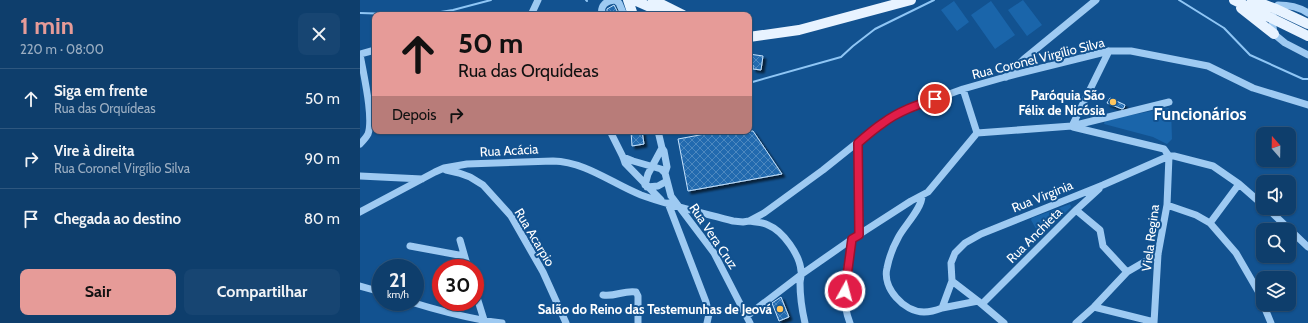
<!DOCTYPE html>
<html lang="pt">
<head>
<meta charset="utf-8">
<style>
	body { margin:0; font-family:Cabin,sans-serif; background:#174572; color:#f1f3f6; height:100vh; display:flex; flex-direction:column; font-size:15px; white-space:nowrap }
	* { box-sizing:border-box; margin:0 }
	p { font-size:13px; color:#9baec2 }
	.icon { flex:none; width:22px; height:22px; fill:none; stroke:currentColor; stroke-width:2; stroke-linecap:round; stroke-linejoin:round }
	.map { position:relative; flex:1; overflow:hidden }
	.panel { display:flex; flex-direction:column; background:#0e3e6c; width:360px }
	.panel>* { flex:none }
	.hud { position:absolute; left:12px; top:12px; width:380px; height:122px; border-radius:8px; box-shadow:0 1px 3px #0004,0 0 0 1px #2e577f; background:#e69b98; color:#111; overflow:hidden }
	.needle { width:26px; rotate:340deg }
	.tools { position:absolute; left:896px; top:127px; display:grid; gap:8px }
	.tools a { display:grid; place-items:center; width:40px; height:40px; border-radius:8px; background:#0e3e6c; box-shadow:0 1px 3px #0004,0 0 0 1px #2e577f; font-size:20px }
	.speed { position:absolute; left:12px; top:259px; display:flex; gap:8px; font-size:20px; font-weight:700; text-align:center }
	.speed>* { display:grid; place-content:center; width:52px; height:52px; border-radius:50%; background:#0e3e6c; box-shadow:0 1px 3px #0004,0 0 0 1px #2e577f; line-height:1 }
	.speed small { font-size:10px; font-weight:400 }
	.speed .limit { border:6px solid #d22; background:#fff; color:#111 }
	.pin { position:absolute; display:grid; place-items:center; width:34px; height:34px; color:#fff; margin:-17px; border:2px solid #fff; border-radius:50%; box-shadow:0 1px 4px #0007 }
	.me { position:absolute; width:44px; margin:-22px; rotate:7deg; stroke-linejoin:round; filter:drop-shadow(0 0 3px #0008) }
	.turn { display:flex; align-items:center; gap:14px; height:84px; padding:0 20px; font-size:18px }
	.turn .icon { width:52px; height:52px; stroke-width:2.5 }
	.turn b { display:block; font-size:28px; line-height:34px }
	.then { display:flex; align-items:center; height:38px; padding:0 20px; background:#0003; gap:8px; font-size:15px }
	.round { display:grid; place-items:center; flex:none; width:42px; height:42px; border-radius:8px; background:#174572 }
	.headline { display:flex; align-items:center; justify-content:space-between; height:68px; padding:0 20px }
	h1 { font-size:24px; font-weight:700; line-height:30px; color:#e69b98 }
	.cta { display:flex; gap:8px; margin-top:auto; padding:8px 20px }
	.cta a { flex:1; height:46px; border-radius:8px; background:#e69b98; color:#111; font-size:16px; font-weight:700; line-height:46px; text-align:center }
	.cta a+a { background:#174572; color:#f1f3f6 }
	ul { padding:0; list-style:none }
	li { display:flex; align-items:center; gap:12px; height:60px; padding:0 20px; border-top:1px solid #2e577f }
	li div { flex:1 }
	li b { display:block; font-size:15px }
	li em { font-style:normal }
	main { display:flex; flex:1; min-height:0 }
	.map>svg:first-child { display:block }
	.green { fill:#1a65aa }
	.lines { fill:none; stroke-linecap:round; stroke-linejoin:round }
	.stream { stroke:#8fc6f5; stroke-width:2 }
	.building { fill:url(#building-cross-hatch); stroke:#c5e2fd; filter:url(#shadow) }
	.minor { stroke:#9ecaf2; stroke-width:7 }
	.major { stroke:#e8f3ff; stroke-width:10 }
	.route-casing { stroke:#92132f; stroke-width:10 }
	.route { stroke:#e11d48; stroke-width:7 }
	.poi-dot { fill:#ffc55e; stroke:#125290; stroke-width:1.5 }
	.labels { text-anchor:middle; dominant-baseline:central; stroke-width:4; stroke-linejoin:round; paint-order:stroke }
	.street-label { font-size:13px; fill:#fff; stroke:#125290 }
	.poi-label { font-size:13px; font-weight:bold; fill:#fff; stroke:#125290; text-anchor:end }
	.district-label { font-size:17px; font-weight:bold; fill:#fff; stroke:#125290 }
</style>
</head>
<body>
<main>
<section class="panel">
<div class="headline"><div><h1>1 min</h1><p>220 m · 08:00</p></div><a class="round"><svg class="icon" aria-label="close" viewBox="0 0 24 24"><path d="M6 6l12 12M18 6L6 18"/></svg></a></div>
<ul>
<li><svg class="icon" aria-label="ahead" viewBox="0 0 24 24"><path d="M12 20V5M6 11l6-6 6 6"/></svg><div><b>Siga em frente</b><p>Rua das Orquídeas</p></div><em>50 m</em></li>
<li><svg class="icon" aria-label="right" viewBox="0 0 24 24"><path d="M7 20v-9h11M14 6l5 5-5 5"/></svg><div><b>Vire à direita</b><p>Rua Coronel Virgílio Silva</p></div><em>90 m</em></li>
<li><svg class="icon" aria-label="arrive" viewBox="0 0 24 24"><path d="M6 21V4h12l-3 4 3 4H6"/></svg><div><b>Chegada ao destino</b></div><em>80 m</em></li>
</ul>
<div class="cta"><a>Sair</a><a>Compartilhar</a></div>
</section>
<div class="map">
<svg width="948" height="323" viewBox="0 0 948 323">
	<defs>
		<pattern id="building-cross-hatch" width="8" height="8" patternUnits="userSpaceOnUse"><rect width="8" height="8" fill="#206aaf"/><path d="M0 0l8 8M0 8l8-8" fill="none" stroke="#4d88bf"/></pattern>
		<filter id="shadow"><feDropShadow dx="3" dy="3" stdDeviation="1" flood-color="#0009"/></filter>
	</defs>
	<rect width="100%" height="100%" fill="#125290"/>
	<!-- green -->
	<path class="green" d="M663,0l19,25 -15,11 -19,-26z
		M594,1l15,21 -12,9 -16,-21z
		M631,1l24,34 -20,14 -24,-34z
		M808,108l3,2 1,29 -5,5 -14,-7 -49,-13 1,-4z
		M710,204l1,3 -28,27h-4l-8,-14 1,-2z"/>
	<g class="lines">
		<!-- stream -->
		<path class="stream" d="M226,0l1,1
			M819,0l45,28 26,27 53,24h5
			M0,13l62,2 31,-5 38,-10
			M389,83l92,-26 12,-11 22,-17 59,-29"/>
	</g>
	<!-- building -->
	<path class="building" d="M254,5l5,10h-12v-6z
		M389,54l14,2 -2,14 -8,-1v-4l-4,-1z
		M750,98l15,7 -1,3 -2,1 -15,-6z
		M271,131h11l2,13 -12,2z
		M361,131h32l29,43 -94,17 -10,-52z
		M421,297l8,20 -10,4 -7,-18z"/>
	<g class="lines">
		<!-- minor -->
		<path class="minor" d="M918,5c11,0 21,2 30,8
			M171,15l7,-15
			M242,15c-2,-10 4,-14 13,-15l4,3 5,12
			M913,16l-1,3 2,15 11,9 23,12
			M0,54c3,18 14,64 8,80 -2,4 -5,7 -8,10
			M0,54l15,-4
			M646,77l18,-18 72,-59
			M603,89l14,44
			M712,126l37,-75
			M713,127l91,22 5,7
			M250,131l13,26 2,6 36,37
			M298,131l4,17 2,3 3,16 -2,6 6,23 43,57 36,70
			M498,143l1,92
			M263,157l10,4 28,8 4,4
			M86,170l13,3 11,4 13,8 28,31 32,56 23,51
			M0,176l62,3
			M285,185l3,-11 14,-26
			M287,187l11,-1 9,-5
			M562,196c0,13 -19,31 -24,42 -5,9 -9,20 -11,30 -5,20 17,44 37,44 7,0 13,-2 18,-4
			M308,203l38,99 3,12 -2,9
			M807,205l29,10 14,8 26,30 22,38 5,12
			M907,208l41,39
			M716,210l24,20 3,16 24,26
			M0,212l75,-40 9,-4 23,-4 86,-3c33,1 58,22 88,34 30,11 62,18 92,26l10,1 6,-1 15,-8 59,-43 60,-48 25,-13 55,-20 42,-12 104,-26h22l77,15 45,22 55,17
			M389,221c6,1 14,1 19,4 15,6 32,30 33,46 1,4 -1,8 -1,12 0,13 2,27 5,40
			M850,223l29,-39
			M100,240l8,28
			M50,246l54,10
			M592,281l26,20 -36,7 10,-27 -1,-18 4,-10 10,-10 16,-9 122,-49 66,-29h5l39,10 26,18 24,21
			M0,286l21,6
			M115,291l10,32
			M243,295c12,2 21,-5 33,-3l2,4v27
			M618,301l26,22
			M51,302c29,9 60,17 91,21
			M623,303l93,-93 23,-21
			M903,304l8,19
			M734,307l60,15
			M387,316l55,-42 50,-35 59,-38 17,-9 49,-59 95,-7 97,-24
			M490,323c-11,-26 -2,-57 2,-84
			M716,323l18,-16 33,-35 31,-18
			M794,323l4,-69 9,-49 2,-49"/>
		<!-- major -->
		<path class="major" d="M268,0l5,15
			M274,0l34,15
			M293,0l30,15
			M874,0l74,36
			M892,0l24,9 32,15
			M881,8l33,26
			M389,37l50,-7 112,-30"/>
	</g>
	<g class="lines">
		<!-- route casing -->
		<g class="route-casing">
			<path id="route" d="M485,291l7,-52 7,-4 -1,-92c8,-7 16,-14 25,-20 16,-12 34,-18 52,-24"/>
		</g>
		<!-- route -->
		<use href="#route" class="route"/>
	</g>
	<!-- markers -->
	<g class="poi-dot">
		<circle cx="753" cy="102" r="4"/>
		<circle cx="420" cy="309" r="4"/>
	</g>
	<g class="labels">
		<!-- street labels -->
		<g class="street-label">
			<text transform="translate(678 58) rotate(-14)">Rua Coronel Virgílio Silva</text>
			<text transform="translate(149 150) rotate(-3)">Rua Acácia</text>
			<text transform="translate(682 196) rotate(-22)">Rua Virginia</text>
			<text transform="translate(674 235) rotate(-45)">Rua Anchieta</text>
			<text transform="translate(354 236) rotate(56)">Rua Vera Cruz</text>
			<text transform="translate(175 237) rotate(59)">Rua Acarpio</text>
			<text transform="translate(790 238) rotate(-83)">Viela Regina</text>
		</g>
		<!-- poi labels -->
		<g class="poi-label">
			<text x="745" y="95">Paróquia São<tspan x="745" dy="15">Félix de Nicósia</tspan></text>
			<text x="412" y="309">Salão do Reino das Testemunhas de Jeová</text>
		</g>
		<!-- district labels -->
		<g class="district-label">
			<text x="840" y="114">Funcionários</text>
		</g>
	</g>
</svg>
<div class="tools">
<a><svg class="needle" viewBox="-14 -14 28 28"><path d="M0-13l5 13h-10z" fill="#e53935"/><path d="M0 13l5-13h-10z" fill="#9baec2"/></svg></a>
<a><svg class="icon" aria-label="sound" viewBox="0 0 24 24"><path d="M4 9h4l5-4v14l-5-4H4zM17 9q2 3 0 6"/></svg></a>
<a><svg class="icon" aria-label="search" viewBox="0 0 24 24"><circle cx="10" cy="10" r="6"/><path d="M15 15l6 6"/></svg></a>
<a><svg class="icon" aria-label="layers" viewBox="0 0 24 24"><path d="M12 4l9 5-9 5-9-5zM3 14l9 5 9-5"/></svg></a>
</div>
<div class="speed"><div>21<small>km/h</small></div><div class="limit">30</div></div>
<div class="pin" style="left:575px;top:99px;background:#d93025"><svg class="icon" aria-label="arrive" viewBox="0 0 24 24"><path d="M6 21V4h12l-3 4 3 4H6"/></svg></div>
<svg class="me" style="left:485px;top:291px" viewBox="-20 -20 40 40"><circle r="17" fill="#e11d48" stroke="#fff" stroke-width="3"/><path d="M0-11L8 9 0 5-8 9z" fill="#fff"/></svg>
<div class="hud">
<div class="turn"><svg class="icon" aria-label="ahead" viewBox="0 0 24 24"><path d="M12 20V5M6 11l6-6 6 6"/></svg><div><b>50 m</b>Rua das Orquídeas</div></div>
<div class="then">Depois<svg class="icon" aria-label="right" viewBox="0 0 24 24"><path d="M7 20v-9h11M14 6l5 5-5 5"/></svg></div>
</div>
</div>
</main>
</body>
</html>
